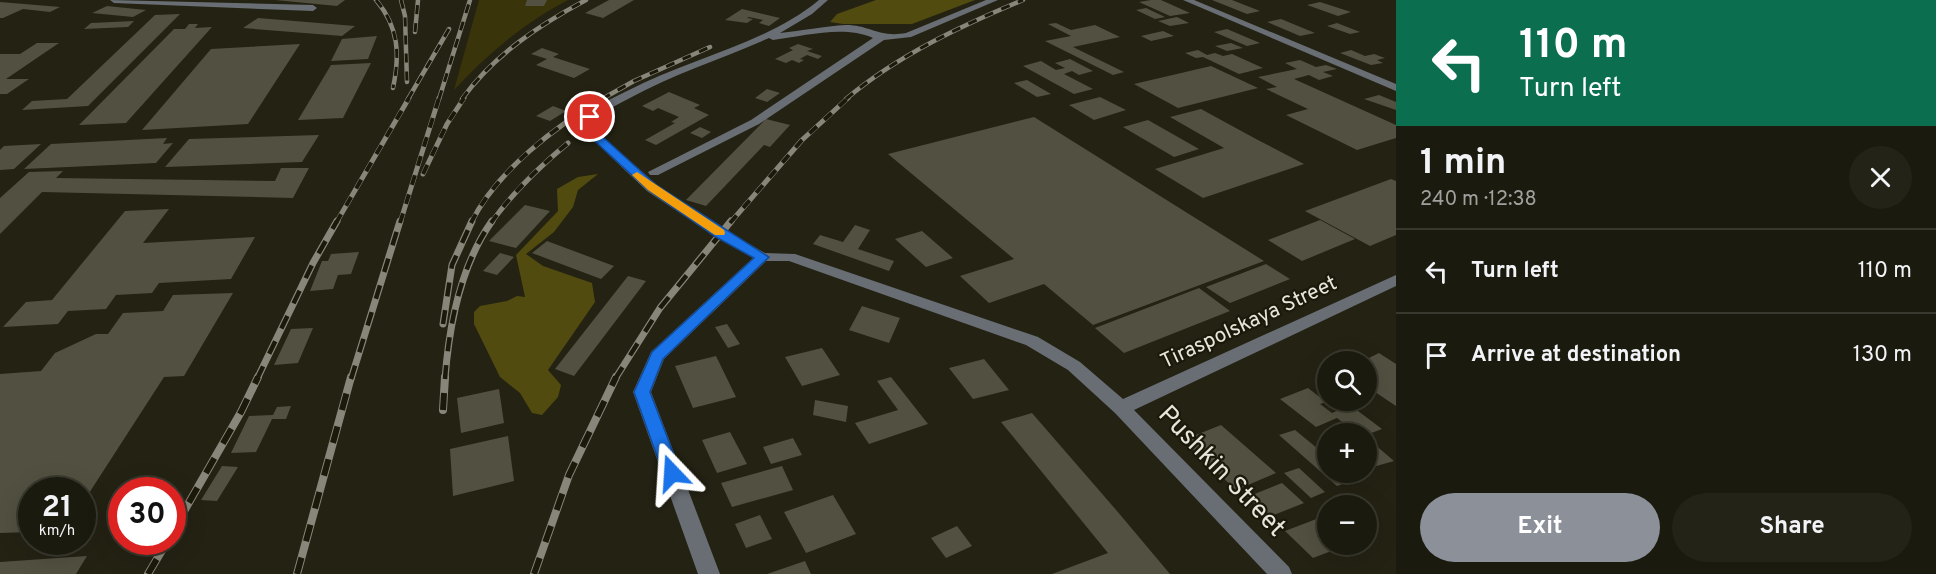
<!DOCTYPE html>
<html lang="en">
<head>
<meta charset="utf-8">
<style>
	body { margin:0; font-family:Overpass,sans-serif; background:#242317; color:#f1f3f6; height:100vh; display:flex; flex-direction:column; font-size:22px; white-space:nowrap }
	* { box-sizing:border-box; margin:0 }
	p { font-size:20px; color:#a0a19e }
	.icon { flex:none; width:33px; height:33px; fill:none; stroke:currentColor; stroke-width:2; stroke-linecap:round; stroke-linejoin:round }
	.map { position:relative; flex:1; overflow:hidden }
	.panel { display:flex; flex-direction:column; background:#1b1a0e; width:540px }
	.panel>* { flex:none }
	.guide { background:#0b6e4f; color:#fff; overflow:hidden }
	.tools { position:absolute; left:1317px; top:351px; display:grid; gap:12px }
	.tools a { display:grid; place-items:center; width:60px; height:60px; border-radius:50%; background:#1b1a0e; box-shadow:0 6px 24px #0002,0 0 0 2px #39382e; font-size:30px }
	.speed { position:absolute; left:18px; top:477px; display:flex; gap:12px; font-size:30px; font-weight:700; text-align:center }
	.speed>* { display:grid; place-content:center; width:78px; height:78px; border-radius:50%; background:#1b1a0e; box-shadow:0 6px 24px #0002,0 0 0 2px #39382e; line-height:1 }
	.speed small { font-size:15px; font-weight:400 }
	.speed .limit { border:9px solid #d22; background:#fff; color:#111 }
	.pin { position:absolute; display:grid; place-items:center; width:51px; height:51px; color:#fff; margin:-26px; border:3px solid #fff; border-radius:50%; box-shadow:0 2px 6px #0007 }
	.me { position:absolute; width:66px; margin:-33px; rotate:340deg; stroke-linejoin:round; filter:drop-shadow(0 0 4px #0008) }
	.turn { display:flex; align-items:center; gap:21px; height:126px; padding:0 24px; font-size:27px }
	.turn .icon { width:78px; height:78px; stroke-width:2.5 }
	.turn b { display:block; font-size:42px; line-height:51px }
	.round { display:grid; place-items:center; flex:none; width:63px; height:63px; border-radius:32px; background:#242317 }
	.overview { display:flex; align-items:center; justify-content:space-between; height:102px; padding:0 24px }
	h1 { font-size:36px; font-weight:700; line-height:45px }
	.primary-button { display:flex; gap:12px; margin-top:auto; padding:12px 24px }
	.primary-button a { flex:1; height:69px; border-radius:36px; background:#8c9099; color:#fff; font-size:24px; font-weight:700; line-height:69px; text-align:center }
	.primary-button a+a { background:#242317; color:#f1f3f6 }
	ul { padding:0; list-style:none }
	li { display:flex; align-items:center; gap:18px; height:84px; padding:0 24px; border-top:2px solid #39382e }
	li div { flex:1 }
	li b { display:block; font-size:22px }
	li em { font-style:normal }
	main { display:flex; flex:1; min-height:0 }
	.map>svg:first-child { display:block }
	.green { fill:#393409 }
	.forest { fill:#524b10 }
	.building { fill:#525040 }
	.lines { fill:none; stroke-linecap:round; stroke-linejoin:round }
	.minor { fill:#686e74; fill-rule:evenodd }
	.rail-far3-casing { stroke:#88867a; stroke-width:4.5 }
	.rail-far2-casing { stroke:#88867a; stroke-width:5 }
	.rail-far1-casing { stroke:#88867a; stroke-width:7 }
	.rail-casing { stroke:#88867a; stroke-width:8 }
	.rail-far3 { stroke:#1b190a; stroke-width:3; stroke-dasharray:9; stroke-linecap:butt }
	.rail-far2 { stroke:#1b190a; stroke-width:4; stroke-dasharray:10; stroke-linecap:butt }
	.rail-far1 { stroke:#1b190a; stroke-width:4.5; stroke-dasharray:14; stroke-linecap:butt }
	.rail { stroke:#1b190a; stroke-width:6; stroke-dasharray:17; stroke-linecap:butt }
	.route { fill:#1a73e8; stroke:#114b97; stroke-width:1.5 }
	.slow { fill:#f59e0b }
	.labels { text-anchor:middle; dominant-baseline:central; stroke-width:4.5; stroke-linejoin:round; paint-order:stroke }
	.street-label { font-size:21px; fill:#e7e6dc; stroke:#1b190a }
	.near-street-label { font-size:26px; fill:#e7e6dc; stroke:#1b190a }
</style>
</head>
<body>
<main>
<div class="map">
<svg width="1396" height="574" viewBox="0 0 1396 574">
	<rect width="100%" height="100%" fill="#242213"/>
	<!-- green -->
	<path class="green" d="M479,0h89c-44,23 -81,54 -114,90z"/>
	<!-- forest -->
	<path class="forest" d="M876,0h99l-63,24h-69l-13,-2 7,-8z
		M598,174l-20,16 -5,17 -19,25 -28,22 17,12 49,17 3,19 -47,68 13,15 -3,12 -16,18 -10,-2 -12,-20 -20,-16 -26,-53v-12l6,-6 27,-5 10,-5 8,1 -9,-42 42,-44 -1,-22 21,-12z"/>
	<!-- building -->
	<path class="building" d="M275,0h70l-8,6z
		M527,0h20l-3,6h-19z
		M609,0h25l-31,18 -18,-5z
		M1151,0h10l29,13 -20,3 -31,-14z
		M1212,0h20l28,11 -13,3z
		M0,2l60,5 -10,5 -27,-3 -20,9h-3z
		M1320,2l31,10 -13,4 -31,-11z
		M107,6l39,4 -13,7 -41,-4z
		M1146,8l19,9 -10,2 -19,-9z
		M742,9l38,9 -11,8 -10,-3 4,-3 -14,-3 -2,1 6,1 -6,4 -22,-3z
		M180,14l-92,92 -66,4 10,-9 35,-2 88,-84z
		M1177,17l12,6 -19,3 -12,-5z
		M258,18l97,8 -13,10 -99,-8z
		M1281,19l34,14 -15,3 -33,-14z
		M134,21l-6,6 -44,2 7,-6z
		M1056,23l15,7 24,-5 25,12 -47,10 51,25 -11,3 -68,-34 26,-5 -23,-12z
		M1337,23l23,9 -10,2 -23,-8z
		M189,24h9l-3,4 17,-1 -86,96 -47,2 95,-96h11z
		M1227,29l33,14 -13,3 -33,-14z
		M1163,31l11,5 -23,5 -10,-5z
		M377,36l-9,23 -37,2 11,-22z
		M37,43h22l-53,36h23l-22,15h-7v-40h20z
		M1231,43l12,5 -16,3 -12,-5z
		M300,44l-52,80 -106,6 69,-81z
		M798,44l15,5 -6,2 15,5 -4,3 -11,-4 -7,4 4,1 -5,3 -7,-3 -6,3 -11,-4 18,-9 -4,-2z
		M542,48l17,6 -6,3 37,12 -16,9 -38,-13 11,-6 -16,-5z
		M1198,50l9,5 8,-2 8,3 9,-2 31,14 -24,6 -36,-17 -7,1 -11,-5z
		M1351,50l14,6 9,-2 11,4 -8,2 6,3 -12,2 -31,-12z
		M1070,59l23,12 -14,4 -7,-4 -8,3 29,15 -19,5 -51,-28 18,-5 15,9 9,-2 -10,-5z
		M1300,60l16,7 10,-2 11,4 -14,3 10,4 -14,4 -10,-5 -15,4 102,46v13l-39,12 -71,-35 22,-6 -42,-20 11,-2 -19,-10 39,-8 -12,-6z
		M371,63l-28,55 -45,2 33,-55z
		M1211,66l47,22 -80,20 -44,-24z
		M1027,80l24,14 -14,3 -23,-14z
		M767,89l13,4 -13,9 -12,-4z
		M669,92l31,13 -6,3 15,7 -53,30 -11,-5 30,-17 -4,-1 8,-5 -21,-9 -5,3 -11,-5z
		M1379,95l17,7v8l-32,-11z
		M1100,97l26,13 -32,10 -25,-15z
		M553,106l13,5 -16,10 -14,-5z
		M1201,109l55,30 48,25 -101,34 -48,-29 69,-21 -54,-31z
		M1034,117l230,144 -171,64 -49,-41 -55,19 -29,-27 54,-17 -126,-105z
		M766,119l24,6 -20,22 -6,-2 -58,61 -20,-6z
		M1148,120l51,29 -25,8 -51,-30z
		M700,127l11,5 -9,6 -12,-5z
		M319,135l-17,27 -137,5 24,-28z
		M167,138l-4,6 10,-1 -17,20 -132,6 27,-25z
		M41,144l-27,25 -14,1v-20l4,-4z
		M281,168h28l-16,30 -251,-6 -42,42v-36l29,-26 34,-1 -7,7 219,3z
		M1391,179l5,2v54l-26,11 -65,-35z
		M525,205l25,6 -34,37 -27,-7z
		M169,209l-26,34 112,-6 -24,42 -72,4 -7,10 -36,2 -10,14 -38,2 -10,13 -55,3 23,-25 26,-2 73,-89z
		M1320,220l35,19 -53,22 -34,-21z
		M855,225l15,5 -12,19 36,12 -5,10 -76,-27 7,-9 23,7z
		M922,231l31,27 -27,9 -31,-28z
		M547,241l67,25 -13,13 -69,-26z
		M359,252l-8,22 -13,1 -5,14 -23,2 12,-30h6l3,-7z
		M500,253l14,4 -17,18 -14,-4z
		M1266,264l24,15 -60,24 -24,-16z
		M628,276l18,5 -72,95 -19,-7z
		M1199,288l31,23 -106,42 -29,-25z
		M233,293l-49,83 -20,1 -82,127v-14h-50v42l-32,1v-159l41,-3 14,-18 41,-19h12l15,-21 40,-2 10,-16z
		M862,306l38,12 -11,25 -40,-13z
		M727,324l13,20 -12,4 -13,-21z
		M313,328l-15,35 -24,2 17,-36z
		M822,348l18,27 -38,11 -17,-29z
		M1379,353l17,11v42l-30,-20v-24h-5z
		M716,356l20,41 -43,11 -18,-42z
		M984,359l25,31 -36,9 -24,-31z
		M891,377l37,47 -59,20 -14,-21 43,-13 -21,-29z
		M1308,388l18,14 -6,2 12,9 18,-8 32,24 -16,6v-1h-8l-21,-16 -21,9 -36,-28z
		M499,389l5,34 -43,10 -4,-35z
		M815,400l33,6 -2,16 -33,-7z
		M291,406l-5,13h-14l-16,33 -25,1 18,-37 24,-1 4,-8z
		M1032,413l85,98 53,63h-118l56,-21 -107,-131z
		M1221,425l55,48 -40,17 -53,-50z
		M1295,430l33,27v15h17l9,8 -17,6 -58,-51z
		M730,432l17,32 -30,9 -15,-33z
		M508,436l6,45 -61,15 -3,-47z
		M1366,437l28,24 -28,8z
		M793,438l9,17 -31,9 -8,-17z
		M222,466l16,1 -21,34 -16,-1z
		M782,466l11,24 -61,17 -11,-24z
		M1299,468l26,24 -14,6 -27,-25z
		M1282,483l22,20 -35,14 -22,-20z
		M833,495l23,39 -50,19 -22,-41z
		M760,515l12,24 -26,9 -11,-24z
		M1319,518l9,7v19l19,1 -34,13 -28,-27z
		M957,526l15,20 -26,12 -15,-20z
		M87,556l-11,18h-76v-12z
		M805,561l6,13h-44z"/>
	<g class="lines">
		<!-- minor -->
		<path class="minor" d="M110,0l203,5 4,3 -4,3 -199,-8z
			M819,0h9l-16,14 -32,19c22,-2 44,-7 66,-8 24,0 33,13 60,8l80,-33h12l-87,37 -27,3 -125,84 -101,51h-8l-2,-3 103,-52 122,-82c-30,-13 -67,-2 -100,2l-4,-2c-47,21 -96,36 -141,61 -13,7 -25,12 -35,23l1,7 63,56 69,46 39,22 30,1 243,83 42,25 43,37 273,-124v11l-262,124 155,157 3,7h-25l-152,-161 -47,-43 -42,-25 -237,-84h-23l-102,98 -13,33 69,182h-22l-65,-182 18,-40 102,-94 -37,-21 -69,-46 -62,-59 -4,-11c12,-15 30,-22 46,-30 62,-33 139,-47 192,-91z
			M1183,0h11l202,84v7z"/>
		<!-- rail-far3 casing -->
		<g class="rail-far3-casing">
			<path id="rail-far3" d="M376,0c23,27 24,55 17,88
				M401,0l4,16 2,66
				M415,32l3,-32
				M408,99l41,-70
				M439,99l31,-99
				M462,99c32,-44 77,-74 124,-99
				M602,99l32,-18 76,-34
				M846,99c52,-44 115,-73 177,-99"/>
		</g>
		<!-- rail-far2 casing -->
		<g class="rail-far2-casing">
			<path id="rail-far2" d="M423,174l24,-50 17,-26
				M336,223l73,-125
				M400,223l39,-125
				M471,223c25,-51 85,-98 134,-125
				M491,223c22,-31 48,-56 77,-80
				M730,223l72,-83 46,-42"/>
		</g>
		<!-- rail-far1 casing -->
		<g class="rail-far1-casing">
			<path id="rail-far1" d="M443,324l9,-59 20,-44
				M257,379l56,-116 24,-42
				M351,379l49,-158
				M445,379c4,-54 15,-113 47,-158
				M615,379l45,-71 71,-87"/>
		</g>
		<!-- rail casing -->
		<g class="rail-casing">
			<path id="rail" d="M443,410l2,-33
				M172,532l69,-120 17,-35
				M148,574l19,-32
				M297,574l54,-197
				M534,574l35,-99 47,-98"/>
		</g>
		<!-- rail-far3 -->
		<use href="#rail-far3" class="rail-far3"/>
		<!-- rail-far2 -->
		<use href="#rail-far2" class="rail-far2"/>
		<!-- rail-far1 -->
		<use href="#rail-far1" class="rail-far1"/>
		<!-- rail -->
		<use href="#rail" class="rail"/>
	</g>
	<!-- route -->
	<path class="route" d="M586,115h7v13l63,57 113,72 -106,102 -13,33 31,81 -3,5 -6,2 -6,-2 -3,-5 -29,-81 18,-40 102,-94 -38,-21 -68,-47 -63,-58 -3,-7z"/>
	<!-- slow -->
	<path class="slow" d="M637,172l87,58 1,3 -1,2h-9l-67,-45 -16,-15z"/>
	<g class="labels">
		<!-- street labels -->
		<g class="street-label">
			<text transform="translate(1249 323) rotate(-25)">Tiraspolskaya Street</text>
		</g>
		<!-- near-street labels -->
		<g class="near-street-label">
			<text transform="translate(1221 472) rotate(46)">Pushkin Street</text>
		</g>
	</g>
</svg>
<div class="tools">
<a><svg class="icon" aria-label="search" viewBox="0 0 24 24"><circle cx="10" cy="10" r="6"/><path d="M15 15l6 6"/></svg></a>
<a>+</a>
<a>−</a>
</div>
<div class="speed"><div>21<small>km/h</small></div><div class="limit">30</div></div>
<div class="pin" style="left:590px;top:117px;background:#d93025"><svg class="icon" aria-label="arrive" viewBox="0 0 24 24"><path d="M6 21V4h12l-3 4 3 4H6"/></svg></div>
<svg class="me" style="left:672px;top:473px" viewBox="-20 -20 40 40"><path d="M0-17L14 15 0 8-14 15z" fill="#1a73e8" stroke="#fff" stroke-width="4"/></svg>
</div>
<section class="panel">
<div class="guide">
<div class="turn"><svg class="icon" aria-label="left" viewBox="0 0 24 24"><path d="M17 20v-9H6M10 6l-5 5 5 5"/></svg><div><b>110 m</b>Turn left</div></div>
</div>
<div class="overview"><div><h1>1 min</h1><p>240 m · 12:38</p></div><a class="round"><svg class="icon" aria-label="close" viewBox="0 0 24 24"><path d="M6 6l12 12M18 6L6 18"/></svg></a></div>
<ul>
<li><svg class="icon" aria-label="left" viewBox="0 0 24 24"><path d="M17 20v-9H6M10 6l-5 5 5 5"/></svg><div><b>Turn left</b></div><em>110 m</em></li>
<li><svg class="icon" aria-label="arrive" viewBox="0 0 24 24"><path d="M6 21V4h12l-3 4 3 4H6"/></svg><div><b>Arrive at destination</b></div><em>130 m</em></li>
</ul>
<div class="primary-button"><a>Exit</a><a>Share</a></div>
</section>
</main>
</body>
</html>
